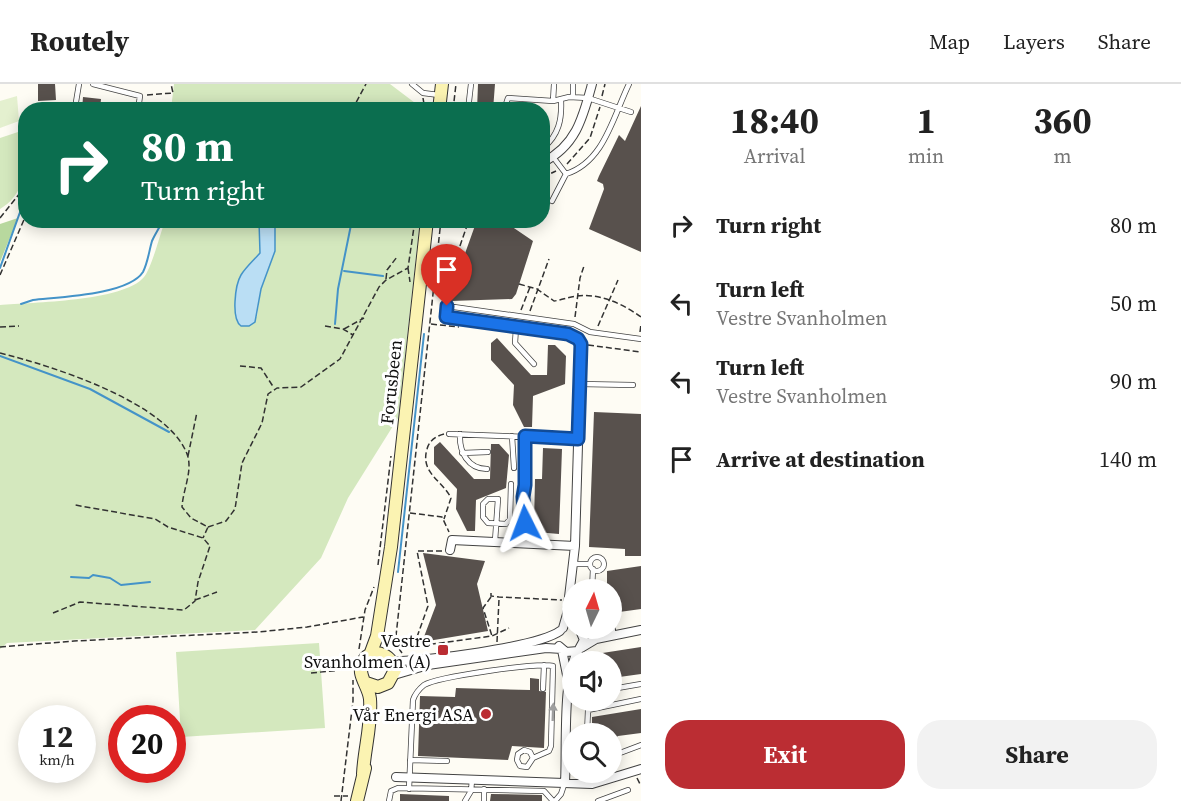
<!DOCTYPE html>
<html lang="en">
<head>
<meta charset="utf-8">
<style>
	body { margin:0; font-family:"Source Serif 4",serif; background:#f2f2f2; color:#222; height:100vh; display:flex; flex-direction:column; font-size:22px; white-space:nowrap }
	* { box-sizing:border-box; margin:0 }
	p { font-size:20px; color:#767676 }
	.icon { flex:none; width:33px; height:33px; fill:none; stroke:currentColor; stroke-width:2; stroke-linecap:round; stroke-linejoin:round }
	.map { position:relative; flex:1; overflow:hidden }
	.side { display:flex; flex-direction:column; background:#fff; width:540px }
	.side>* { flex:none }
	.banner { position:absolute; left:18px; top:18px; width:532px; height:126px; border-radius:24px; box-shadow:0 3px 15px #0003; background:#0b6e4f; color:#fff; overflow:hidden }
	.needle { width:39px; rotate:5deg }
	.controls { position:absolute; left:562px; top:495px; display:grid; gap:12px }
	.controls a { display:grid; place-items:center; width:60px; height:60px; border-radius:50%; background:#fff; box-shadow:0 3px 15px #0003; font-size:30px }
	.speed { position:absolute; left:18px; top:621px; display:flex; gap:12px; font-size:30px; font-weight:700; text-align:center }
	.speed>* { display:grid; place-content:center; width:78px; height:78px; border-radius:50%; background:#fff; box-shadow:0 3px 15px #0003; line-height:1 }
	.speed small { font-size:15px; font-weight:400 }
	.speed .limit { border:9px solid #d22; background:#fff; color:#111 }
	.pin { position:absolute; display:grid; place-items:center; width:51px; height:51px; color:#fff; margin:-62px -26px; border-radius:50% 50% 50% 0; rotate:-45deg; box-shadow:0 0 6px #0007 }
	.pin .icon { rotate:45deg }
	.me { position:absolute; width:66px; margin:-33px; rotate:357deg; stroke-linejoin:round; filter:drop-shadow(0 0 4px #0008) }
	.turn { display:flex; align-items:center; gap:21px; height:126px; padding:0 24px; font-size:27px }
	.turn .icon { width:78px; height:78px; stroke-width:2.5 }
	.turn b { display:block; font-size:42px; line-height:51px }
	.eta { display:flex; justify-content:space-evenly; align-items:center; height:102px; text-align:center }
	.eta b { font-size:36px; font-weight:700; line-height:42px }
	.action { display:flex; gap:12px; margin-top:auto; padding:12px 24px }
	.action a { flex:1; height:69px; border-radius:24px; background:#bb2d33; color:#fff; font-size:24px; font-weight:700; line-height:69px; text-align:center }
	.action a+a { background:#f2f2f2; color:#222 }
	ul { padding:0; list-style:none }
	li { display:flex; align-items:center; gap:18px; height:78px; padding:0 24px }
	li div { flex:1 }
	li b { display:block; font-size:22px }
	li em { font-style:normal }
	header { display:flex; align-items:center; gap:36px; box-sizing:border-box; height:84px; padding:0 30px; background:#fff; border-bottom:2px solid #e0e0e0 }
	header strong { font-size:28px }
	nav { display:flex; gap:33px; margin-inline-start:auto; font-size:21px }
	main { display:flex; flex:1; min-height:0 }
	.map>svg:first-child { display:block }
	.green { fill:#d4e8be }
	.forest { fill:#b8d89e }
	.pitch { fill:#e4f0cf }
	.water { fill:#badef4; stroke:#4493c8; stroke-width:1.5 }
	.lines { fill:none; stroke-linecap:round; stroke-linejoin:round }
	.stream { stroke:#4493c8; stroke-width:2 }
	.building { fill:#58514d }
	.lane-casing { stroke:#434343; stroke-width:6 }
	.street-casing { stroke:#434343; stroke-width:10 }
	.secondary-casing { stroke:#323232; stroke-width:14 }
	.path { stroke:#323232; stroke-width:1.5; stroke-dasharray:6 3; stroke-linecap:butt }
	.lane { stroke:#fff; stroke-width:4.5 }
	.street { stroke:#fff; stroke-width:8 }
	.secondary { stroke:#fbf3b2; stroke-width:12 }
	.oneway { fill:#9f9f9f }
	.route-casing { stroke:#114b97; stroke-width:15 }
	.route { stroke:#1a73e8; stroke-width:10 }
	.poi-dot { fill:#bb2d33; stroke:#fff; stroke-width:2 }
	.labels { text-anchor:middle; dominant-baseline:central; stroke-width:6; stroke-linejoin:round; paint-order:stroke }
	.street-label { font-size:18px; fill:#101010; stroke:#fff }
	.poi-label { font-size:18px; fill:#101010; stroke:#fff; text-anchor:end }
</style>
</head>
<body>
<header>
<strong>Routely</strong>
<nav><a>Map</a><a>Layers</a><a>Share</a></nav>
</header>
<main>
<div class="map">
<svg width="641" height="717" viewBox="0 0 641 717">
	<rect width="100%" height="100%" fill="#fefcf4"/>
	<!-- green -->
	<path class="green" d="M174,0h216l33,25h-252z
		M24,46c0,29 6,62 -24,79v-71z
		M165,137h94l1,32c-6,7 -14,14 -18,23 -5,11 -12,42 -1,50h8l8,-10 4,-27 14,-38v-30h145l-22,197 -50,80 -27,60 -66,72 -248,13 -7,6v-344c32,-3 123,-3 144,-28 8,-10 16,-43 21,-56z
		M319,559l6,85 -144,9 -5,-85z"/>
	<!-- forest -->
	<path class="forest" d="M18,134l-18,44v-38z"/>
	<!-- pitch -->
	<path class="pitch" d="M17,12l2,25 -19,7v-27z"/>
	<!-- water -->
	<path class="water" d="M259,137h16v30l-14,38 -6,33 -6,4h-8c-10,-7 -6,-41 0,-51 5,-8 13,-15 19,-22z"/>
	<g class="lines">
		<!-- stream -->
		<path class="stream" d="M0,184l24,-67
			M344,187l39,5
			M21,220l12,-4c26,-3 95,-5 110,-28 5,-10 6,-21 9,-31 3,-7 8,-14 11,-21
			M335,240l3,-35 14,-69
			M0,272l90,33 79,43
			M398,488l26,-238
			M71,493l18,1 4,-3 17,3 11,7 29,-3"/>
	</g>
	<!-- building -->
	<path class="building" d="M38,0h17l1,16 -18,1z
		M478,0h17l-2,26h-16z
		M83,13l18,2 -1,11h-18z
		M641,22v146l-52,-23 15,-40 -1,-5 -6,-3 2,-5 20,-41 6,6z
		M477,136h25l31,21 -17,53 -4,5 -61,2 2,-14z
		M497,254l34,37h16l1,-30h7l11,11 -1,28 -32,12 -1,31h-8l-11,-22 1,-20 -23,-25v-17z
		M594,328l47,2v142h-16v-7l-36,-2z
		M440,358l34,37h16l1,-35h8l10,11 -3,33 -30,12 -1,31h-8l-11,-22 1,-20 -23,-25v-17z
		M543,364l19,1 -3,85 -23,-2 1,-5 -3,-3 1,-45h7z
		M423,469l62,8 -8,23 11,47 -66,11 14,-37z
		M641,482v43l-29,4v-23h-5v-19z
		M641,563v27l-29,4v-16h-22l6,-8z
		M530,594l9,1v12l7,1 -2,56 -32,-2 -4,14 -90,-4 2,-60 35,1 1,-9 74,2z
		M641,625v24l-23,3 -5,4 -1,-6h-20v-17z
		M400,710l49,2v5h-49z
		M491,710l51,1v6h-52z"/>
	<g class="lines">
		<!-- lane casing -->
		<g class="lane-casing">
			<path id="lane" d="M93,0l47,12 -2,14
				M412,0l11,9 16,2
				M573,13v-13
				M553,17l1,-17
				M78,26l-2,-8 3,-18
				M468,26l3,-26
				M504,26l4,-12 45,3 16,-4 19,1 43,14
				M543,64c16,-13 19,-29 18,-48
				M566,90c38,-12 47,-57 63,-90
				M552,117l14,-27 -13,-17
				M453,186l-7,26 1,10 127,18 16,8 51,7
				M516,244l-1,15 19,21
				M580,300l53,1
				M449,350l129,5
				M460,350c-1,18 8,35 27,35
				M512,352l2,32
				M462,369l26,-1
				M524,377c-3,21 -4,44 2,64l7,4
				M524,378l1,-26
				M524,411l1,-25
				M495,457l3,-42h-10l-5,5v13l5,6 18,1 4,-5 1,-35
				M590 480a7 7 0 1 1 14 0a7 7 0 1 1-14 0Z
				M573,480h17
				M592,506l1,-21
				M543,605l1,-24
				M612,605l29,-5
				M587,650l1,-24 53,-11
				M612,672l29,-11
				M410,676l37,1
				M409,705l4,-89c2,-6 6,-11 11,-15 13,-8 115,-23 129,-19l-2,80 -2,5 -16,7 -6,9 -7,-1 -3,-6 1,-6 6,-4 6,2 3,6
				M389,717l2,-10 7,-3 146,3 9,10
				M465,717l6,-10 1,-11
				M484,717v-12
				M555,717l6,-7 4,-12
				M598,717l30,-11"/>
		</g>
		<!-- street casing -->
		<g class="street-casing">
			<path id="street" d="M543,78c33,-16 40,-45 49,-78
				M447,222l-1,11 122,17 13,10 -6,202 -8,68 -4,14
				M450,466l2,-10 123,6
				M580,545l15,3 16,-2
				M559,562l7,6 12,-1 6,-11 -5,-12
				M581,564l15,-9 45,-9
				M562,566l5,25
				M392,577c30,1 146,-14 168,-30
				M394,591l34,-10 118,-17 16,1
				M396,693l196,7 49,-15
				M565,698c2,-33 -3,-105 13,-131"/>
		</g>
		<!-- secondary casing -->
		<g class="secondary-casing">
			<path id="secondary" d="M439,26l3,-26
				M370,571l7,-19 14,-89 36,-327
				M363,690c1,-24 9,-50 7,-75 -1,-12 -13,-24 -8,-35 7,-19 30,-11 33,6l-7,13 -10,4 -12,-4
				M357,717l8,-33"/>
		</g>
		<!-- path -->
		<path class="path" d="M147,11l26,-2 -2,-9
			M602,12l3,-12
			M423,14l2,12
			M44,26l26,-7
			M352,26l14,-26
			M453,26l3,-26
			M567,80l23,-26 10,-31
			M543,93l13,-6
			M0,134l20,-25 6,-2
			M454,179l15,-43
			M408,184l2,14
			M0,191l26,-60
			M386,195l1,-9 10,-13
			M519,200l18,5 17,12c8,-1 15,-4 23,-5 23,-3 46,8 64,21
			M521,226l9,-23
			M530,227l19,-52
			M575,233l5,-39 4,-12
			M431,240l28,3
			M325,242l18,3 10,6
			M598,242l20,-46
			M0,243l19,-1
			M344,245l20,-11
			M640,248l1,-8
			M588,261l53,7
			M0,269c49,12 172,50 188,104 4,16 -5,33 -6,50l9,11 17,9 -5,11
			M240,282l21,2 13,20
			M444,350c-8,2 -15,7 -17,15 -7,24 15,31 24,49l-7,21
			M188,372l9,-44
			M410,429l32,4 7,15
			M208,443l18,-6 9,-12 7,-46 20,-40 6,-29 9,-6 24,-1 39,-28 39,-72 7,-7 22,-12 7,-48
			M517,451l1,-17
			M442,467h-25l11,55 -11,31 1,9 74,-10 17,-8
			M378,481l13,-109
			M491,509v3l8,1 63,3
			M491,513l-8,11 9,28
			M195,516l22,-8
			M53,529l27,-11 104,8 11,-9 3,-19 12,-36 -7,-8 -35,-11 -13,-8 -80,-14
			M497,558l2,-43
			M0,563l74,-6 184,-9 49,-5 56,-10
			M359,565l6,-39 9,-23
			M402,569l-5,-7 -1,-10 45,-416
			M311,589l41,-4
			M637,694l4,8
			M334,712h14
			M341,717l12,-100v-21"/>
		<!-- lane -->
		<use href="#lane" class="lane"/>
		<!-- street -->
		<use href="#street" class="street"/>
		<!-- secondary -->
		<use href="#secondary" class="secondary"/>
	</g>
	<!-- one-way arrows -->
	<defs><path id="oneway-solid" d="M-6-.8H1V-3.2L6.5 0L1 3.2V.8H-6Z" transform="scale(1.5)"/></defs>
	<use class="oneway" href="#oneway-solid" transform="translate(553 628) rotate(-88)"/>
	<g class="lines">
		<!-- route casing -->
		<g class="route-casing">
			<path id="route" d="M447,222l-1,11 122,17 10,5 3,5 -3,95 -53,-3v49l-2,12 2,26"/>
		</g>
		<!-- route -->
		<use href="#route" class="route"/>
	</g>
	<!-- markers -->
	<g class="poi-dot">
		<rect x="437" y="560" width="12" height="12" rx="3"/>
		<circle cx="486" cy="630" r="6"/>
	</g>
	<g class="labels">
		<!-- street labels -->
		<g class="street-label">
			<text transform="translate(391 298) rotate(-84)">Forusbeen</text>
		</g>
		<!-- poi labels -->
		<g class="poi-label">
			<text x="431" y="556">Vestre<tspan x="431" dy="21">Svanholmen (A)</tspan></text>
			<text x="474" y="630">Vår Energi ASA</text>
		</g>
	</g>
</svg>
<div class="controls">
<a><svg class="needle" viewBox="-14 -14 28 28"><path d="M0-13l5 13h-10z" fill="#e53935"/><path d="M0 13l5-13h-10z" fill="#767676"/></svg></a>
<a><svg class="icon" aria-label="sound" viewBox="0 0 24 24"><path d="M4 9h4l5-4v14l-5-4H4zM17 9q2 3 0 6"/></svg></a>
<a><svg class="icon" aria-label="search" viewBox="0 0 24 24"><circle cx="10" cy="10" r="6"/><path d="M15 15l6 6"/></svg></a>
</div>
<div class="speed"><div>12<small>km/h</small></div><div class="limit">20</div></div>
<div class="pin" style="left:447px;top:222px;background:#d93025"><svg class="icon" aria-label="arrive" viewBox="0 0 24 24"><path d="M6 21V4h12l-3 4 3 4H6"/></svg></div>
<svg class="me" style="left:525px;top:439px" viewBox="-20 -20 40 40"><path d="M0-17L14 15 0 8-14 15z" fill="#1a73e8" stroke="#fff" stroke-width="4"/></svg>
<div class="banner">
<div class="turn"><svg class="icon" aria-label="right" viewBox="0 0 24 24"><path d="M7 20v-9h11M14 6l5 5-5 5"/></svg><div><b>80 m</b>Turn right</div></div>
</div>
</div>
<section class="side">
<div class="eta">
<div><b>18:40</b><p>Arrival</p></div>
<div><b>1</b><p>min</p></div>
<div><b>360</b><p>m</p></div>
</div>
<ul>
<li><svg class="icon" aria-label="right" viewBox="0 0 24 24"><path d="M7 20v-9h11M14 6l5 5-5 5"/></svg><div><b>Turn right</b></div><em>80 m</em></li>
<li><svg class="icon" aria-label="left" viewBox="0 0 24 24"><path d="M17 20v-9H6M10 6l-5 5 5 5"/></svg><div><b>Turn left</b><p>Vestre Svanholmen</p></div><em>50 m</em></li>
<li><svg class="icon" aria-label="left" viewBox="0 0 24 24"><path d="M17 20v-9H6M10 6l-5 5 5 5"/></svg><div><b>Turn left</b><p>Vestre Svanholmen</p></div><em>90 m</em></li>
<li><svg class="icon" aria-label="arrive" viewBox="0 0 24 24"><path d="M6 21V4h12l-3 4 3 4H6"/></svg><div><b>Arrive at destination</b></div><em>140 m</em></li>
</ul>
<div class="action"><a>Exit</a><a>Share</a></div>
</section>
</main>
</body>
</html>
